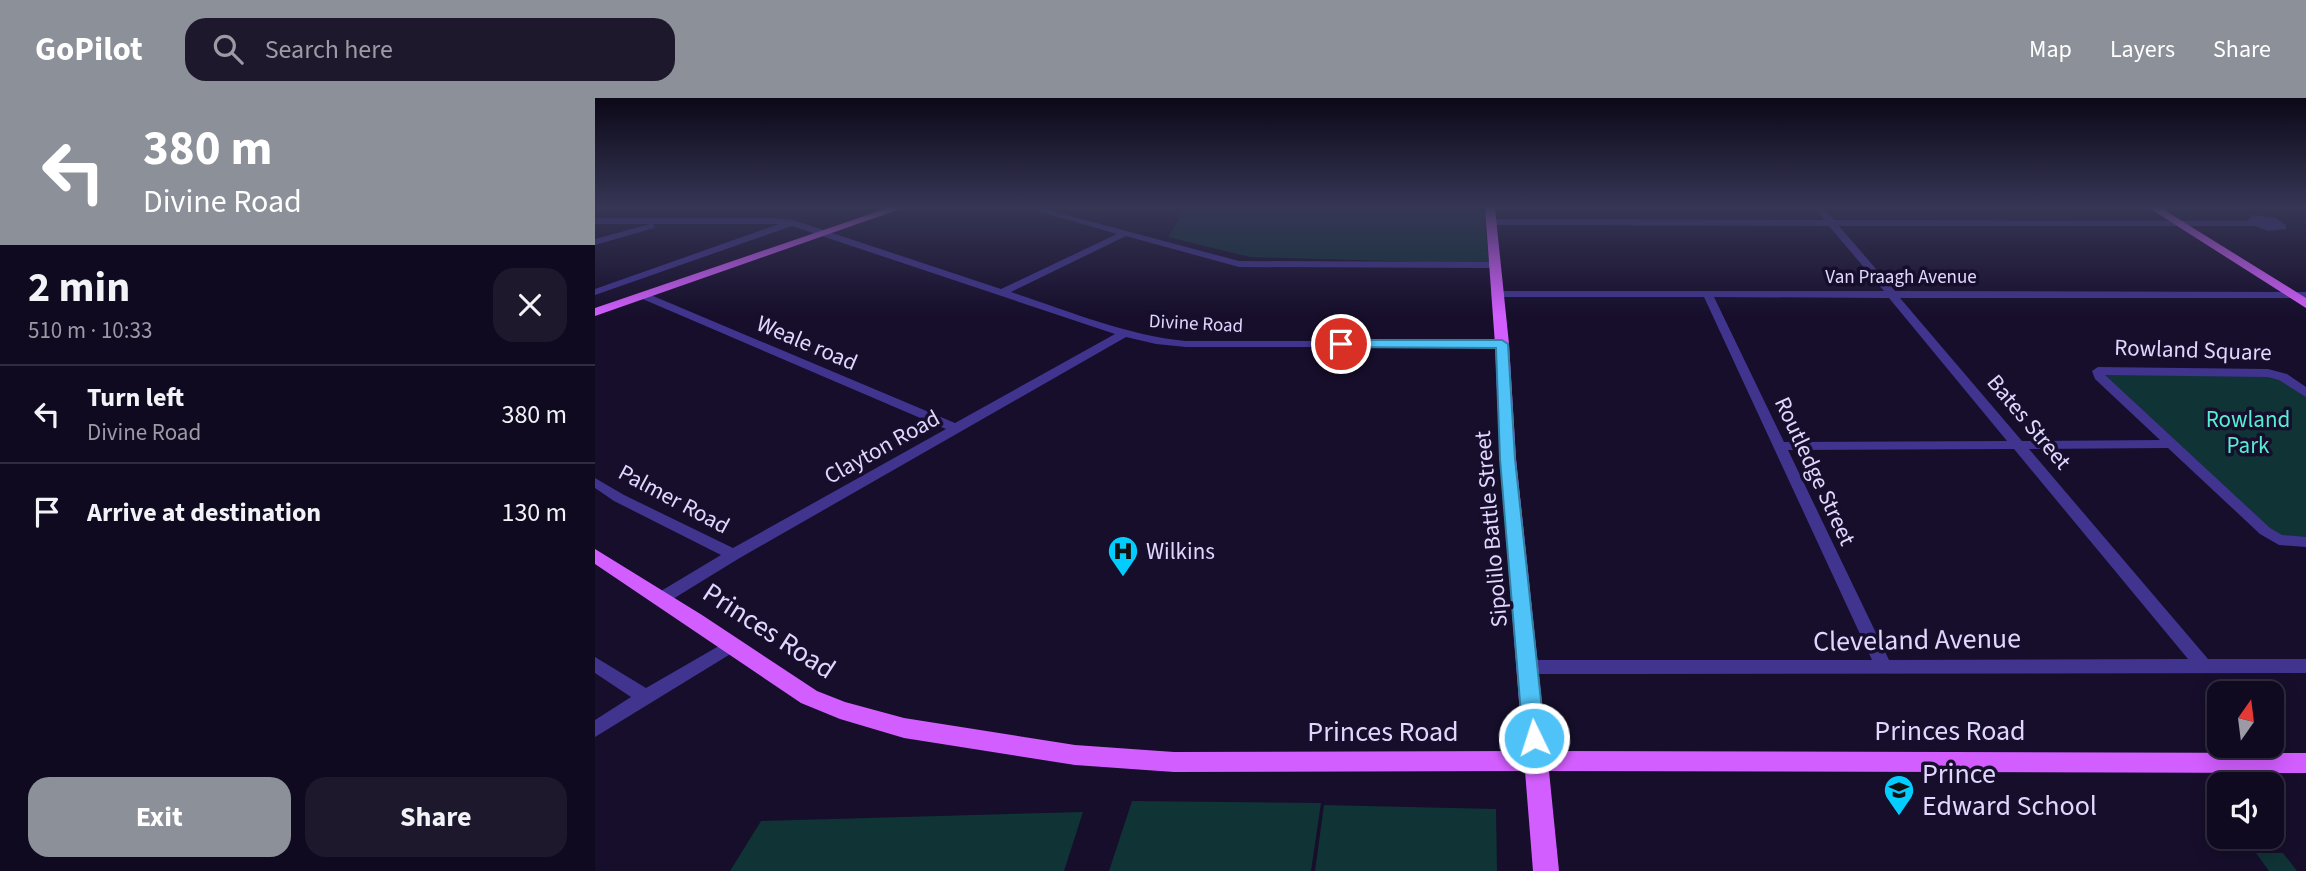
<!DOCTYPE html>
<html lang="en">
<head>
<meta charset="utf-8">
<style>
	body { margin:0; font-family:"Source Sans 3",sans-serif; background:#1e182d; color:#f1f3f6; height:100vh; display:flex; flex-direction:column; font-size:26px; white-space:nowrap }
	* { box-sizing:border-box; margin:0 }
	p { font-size:23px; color:#9c9aa5 }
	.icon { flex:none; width:38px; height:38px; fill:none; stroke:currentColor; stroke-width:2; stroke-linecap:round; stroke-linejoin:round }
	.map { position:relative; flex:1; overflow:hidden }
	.drawer { display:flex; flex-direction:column; background:#100a20; width:595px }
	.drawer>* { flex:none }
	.hud { background:#8c9099; color:#fff; overflow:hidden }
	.needle { width:46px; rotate:14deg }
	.controls { position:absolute; left:1612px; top:583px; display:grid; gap:14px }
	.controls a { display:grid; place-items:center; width:77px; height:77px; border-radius:14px; background:#100a20; box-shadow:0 4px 18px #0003,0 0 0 2px #302b3e; font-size:35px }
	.pin { position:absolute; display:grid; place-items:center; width:60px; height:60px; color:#fff; margin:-30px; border:4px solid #fff; border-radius:50%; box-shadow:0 2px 7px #0007 }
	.me { position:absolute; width:77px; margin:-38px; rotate:356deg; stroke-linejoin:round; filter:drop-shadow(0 0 5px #0008) }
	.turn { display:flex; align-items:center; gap:24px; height:147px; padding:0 28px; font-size:32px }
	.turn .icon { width:91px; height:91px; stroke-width:2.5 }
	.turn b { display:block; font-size:49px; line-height:60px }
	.round { display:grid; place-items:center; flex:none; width:74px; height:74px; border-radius:21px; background:#1e182d }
	.head { display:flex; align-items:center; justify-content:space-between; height:119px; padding:0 28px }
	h1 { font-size:42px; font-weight:700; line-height:52px }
	.action { display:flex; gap:14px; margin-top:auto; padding:14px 28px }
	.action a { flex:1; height:80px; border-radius:21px; background:#8c9099; color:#fff; font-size:28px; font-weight:700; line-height:80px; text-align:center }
	.action a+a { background:#1e182d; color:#f1f3f6 }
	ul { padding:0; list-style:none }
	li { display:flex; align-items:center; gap:21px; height:98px; padding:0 28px; border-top:2px solid #302b3e }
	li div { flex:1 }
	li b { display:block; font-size:26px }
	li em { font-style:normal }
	header { display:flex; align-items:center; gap:42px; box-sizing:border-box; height:98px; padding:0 35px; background:#8c9099; color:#fff }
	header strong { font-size:33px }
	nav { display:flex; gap:38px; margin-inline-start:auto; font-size:24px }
	.search { width:490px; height:63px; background:#1e182d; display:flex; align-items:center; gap:18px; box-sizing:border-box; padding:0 24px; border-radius:21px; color:#9c9aa5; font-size:26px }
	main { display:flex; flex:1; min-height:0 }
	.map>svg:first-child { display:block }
	.green { fill:#103336 }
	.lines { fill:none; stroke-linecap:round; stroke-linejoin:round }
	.minor { fill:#40348f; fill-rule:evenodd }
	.major { fill:#d35eff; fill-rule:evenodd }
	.route { fill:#4fc3f7; stroke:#337fa1; stroke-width:2 }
	.labels { text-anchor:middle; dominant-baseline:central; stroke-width:7; stroke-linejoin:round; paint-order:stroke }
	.far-street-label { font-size:19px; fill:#e0d7ff; stroke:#160e2b }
	.street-label { font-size:23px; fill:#e0d7ff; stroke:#160e2b }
	.park-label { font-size:23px; fill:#56edd6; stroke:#160e2b }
	.poi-label { font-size:23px; fill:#e0d7ff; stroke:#160e2b; text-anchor:start }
	.near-street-label { font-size:28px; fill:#e0d7ff; stroke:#160e2b }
	.near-poi-label { font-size:28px; fill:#e0d7ff; stroke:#160e2b; text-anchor:start }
</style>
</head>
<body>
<header>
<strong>GoPilot</strong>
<div class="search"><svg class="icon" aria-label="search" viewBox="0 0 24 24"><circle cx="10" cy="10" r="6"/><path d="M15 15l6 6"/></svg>Search here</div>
<nav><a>Map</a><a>Layers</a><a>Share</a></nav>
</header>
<main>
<section class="drawer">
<div class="hud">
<div class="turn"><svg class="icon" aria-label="left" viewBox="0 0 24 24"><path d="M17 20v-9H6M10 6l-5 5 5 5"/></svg><div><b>380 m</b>Divine Road</div></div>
</div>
<div class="head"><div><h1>2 min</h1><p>510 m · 10:33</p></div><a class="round"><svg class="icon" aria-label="close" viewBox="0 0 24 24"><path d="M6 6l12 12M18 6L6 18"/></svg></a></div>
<ul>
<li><svg class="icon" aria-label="left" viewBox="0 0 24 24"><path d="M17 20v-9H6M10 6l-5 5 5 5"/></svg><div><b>Turn left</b><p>Divine Road</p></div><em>380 m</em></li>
<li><svg class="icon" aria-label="arrive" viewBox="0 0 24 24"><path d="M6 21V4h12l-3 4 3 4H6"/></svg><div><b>Arrive at destination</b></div><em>130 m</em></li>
</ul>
<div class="action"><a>Exit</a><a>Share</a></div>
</section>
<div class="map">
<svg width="1711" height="773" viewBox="0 0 1711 773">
	<rect width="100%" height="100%" fill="#160e2b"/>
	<!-- green -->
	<path class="green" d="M591,110h298l5,56 -239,-7 -82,-20z
		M1501,273l187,4 23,18v148h-27z
		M537,703l189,2 -10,68h-202z
		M729,707l172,4 1,62h-182z
		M488,714l-19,59h-334l31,-50z
		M1661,755h27l14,18h-28z"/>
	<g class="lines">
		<!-- minor -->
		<path class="minor" d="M432,110h13l199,53 254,1 5,3 -5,3 -254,-1 -113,-31 -115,56c58,19 115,43 175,49h316l6,3 -6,3h-316l-30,-3 -30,-7 -388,222 -70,43h-12l-2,-4 2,-4 65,-39 -107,-54 -19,-13v-10l29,17 109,53 213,-119 -308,-132v-4h8l309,130 160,-89 -323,-108 -197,69v-6l184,-65h-127l3,2 -1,2 -59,17v-6l55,-15h-55v-6h178l20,2 208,69 116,-55z
			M1220,110h8l11,12 413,1 6,-6 22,3 11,7v4l-18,2 -13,-5h-416l56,65 411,1v6h-406l122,143 138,-1 -65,-61 -3,-8 6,-4 170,2 19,5 19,13v10l-27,-17 -11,-3 -163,-2 165,153 12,7 24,2v10l-27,-2 -19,-11 -92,-86 -139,1 179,210h98v14l-680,1h-97l-6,-2 -3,-5 3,-5 6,-2h343l-168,-363h-208l-5,-3 5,-3h388l-55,-65 -338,-1 -4,-3 4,-3 334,1zM1119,199l175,1 118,143 -223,1zM1419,351l174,210 -299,1 -101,-210z
			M136,541l6,1 3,5 -3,5 -142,87v-17l36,-23 -36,-24v-16l51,31z"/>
		<!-- major -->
		<path class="major" d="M293,110h15l-308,108v-8z
			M890,110h10l14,136 7,115 31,292 759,2v20l-757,-2 10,100h-26l-8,-100 -351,1 -99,-7 -171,-27 -64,-19 -39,-16 -206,-139v-15l107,66 115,76 28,11 59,16 171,27 99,7 349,-1 -23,-292 -5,-115z
			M1554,110h12l145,90v10z"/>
	</g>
	<!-- sky -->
	<linearGradient id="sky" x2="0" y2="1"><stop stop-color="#0c0818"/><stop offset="0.5" stop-color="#363655"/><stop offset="1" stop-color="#363655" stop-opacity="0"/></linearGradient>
	<rect width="1711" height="218" fill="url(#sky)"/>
	<!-- route -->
	<path class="route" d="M746,242h161l6,4 7,115 30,279 -3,7 -8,2 -8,-2 -3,-7 -23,-279 -4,-111 -160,-1v-6z"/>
	<!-- icons -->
	<defs>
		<g id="hospital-pin" transform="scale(1.575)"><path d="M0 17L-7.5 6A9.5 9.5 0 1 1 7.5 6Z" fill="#03cdff" stroke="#160e2b"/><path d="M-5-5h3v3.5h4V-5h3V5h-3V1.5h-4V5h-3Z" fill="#111"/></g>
		<g id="school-pin" transform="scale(1.575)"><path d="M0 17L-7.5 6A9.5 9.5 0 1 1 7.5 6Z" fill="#03cdff" stroke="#160e2b"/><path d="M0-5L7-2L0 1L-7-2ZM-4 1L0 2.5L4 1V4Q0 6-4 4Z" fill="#111"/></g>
	</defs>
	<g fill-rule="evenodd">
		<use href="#hospital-pin" x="528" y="453"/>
		<use href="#school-pin" x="1304" y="692"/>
	</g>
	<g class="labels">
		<!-- far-street labels -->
		<g class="far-street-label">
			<text x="1306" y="179">Van Praagh Avenue</text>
			<text transform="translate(601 226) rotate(3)">Divine Road</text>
		</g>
		<!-- street labels -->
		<g class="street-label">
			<text transform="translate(212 245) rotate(23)">Weale road</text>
			<text transform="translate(1598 252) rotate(2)">Rowland Square</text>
			<text transform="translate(1434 324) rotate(50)">Bates Street</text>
			<text transform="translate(287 349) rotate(-29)">Clayton Road</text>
			<text transform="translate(1220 373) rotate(65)">Routledge Street</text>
			<text transform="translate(79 401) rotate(28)">Palmer Road</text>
			<text transform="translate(896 431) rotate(-95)">Sipolilo Battle Street</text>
		</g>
		<!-- park labels -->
		<g class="park-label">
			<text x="1653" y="321">Rowland<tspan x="1653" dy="26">Park</tspan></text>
		</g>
		<!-- poi labels -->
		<g class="poi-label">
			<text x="551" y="453">Wilkins</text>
		</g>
		<!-- near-street labels -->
		<g class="near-street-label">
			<text transform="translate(174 533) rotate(33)">Princes Road</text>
			<text transform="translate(1322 542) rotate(-1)">Cleveland Avenue</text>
			<text x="1355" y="633">Princes Road</text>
			<text x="788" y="634">Princes Road</text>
		</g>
		<!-- near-poi labels -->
		<g class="near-poi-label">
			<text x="1327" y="676">Prince<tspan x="1327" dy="32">Edward School</tspan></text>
		</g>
	</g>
</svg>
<div class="controls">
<a><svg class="needle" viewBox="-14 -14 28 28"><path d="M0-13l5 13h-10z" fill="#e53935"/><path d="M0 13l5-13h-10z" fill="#9c9aa5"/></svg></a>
<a><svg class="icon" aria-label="sound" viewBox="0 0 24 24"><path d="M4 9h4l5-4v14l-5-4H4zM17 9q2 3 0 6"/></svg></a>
</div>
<div class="pin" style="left:746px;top:246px;background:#d93025"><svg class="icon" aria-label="arrive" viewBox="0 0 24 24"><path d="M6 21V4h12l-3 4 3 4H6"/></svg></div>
<svg class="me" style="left:939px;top:640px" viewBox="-20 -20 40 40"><circle r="17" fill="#4fc3f7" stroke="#fff" stroke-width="3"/><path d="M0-11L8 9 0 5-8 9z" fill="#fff"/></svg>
</div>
</main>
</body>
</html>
